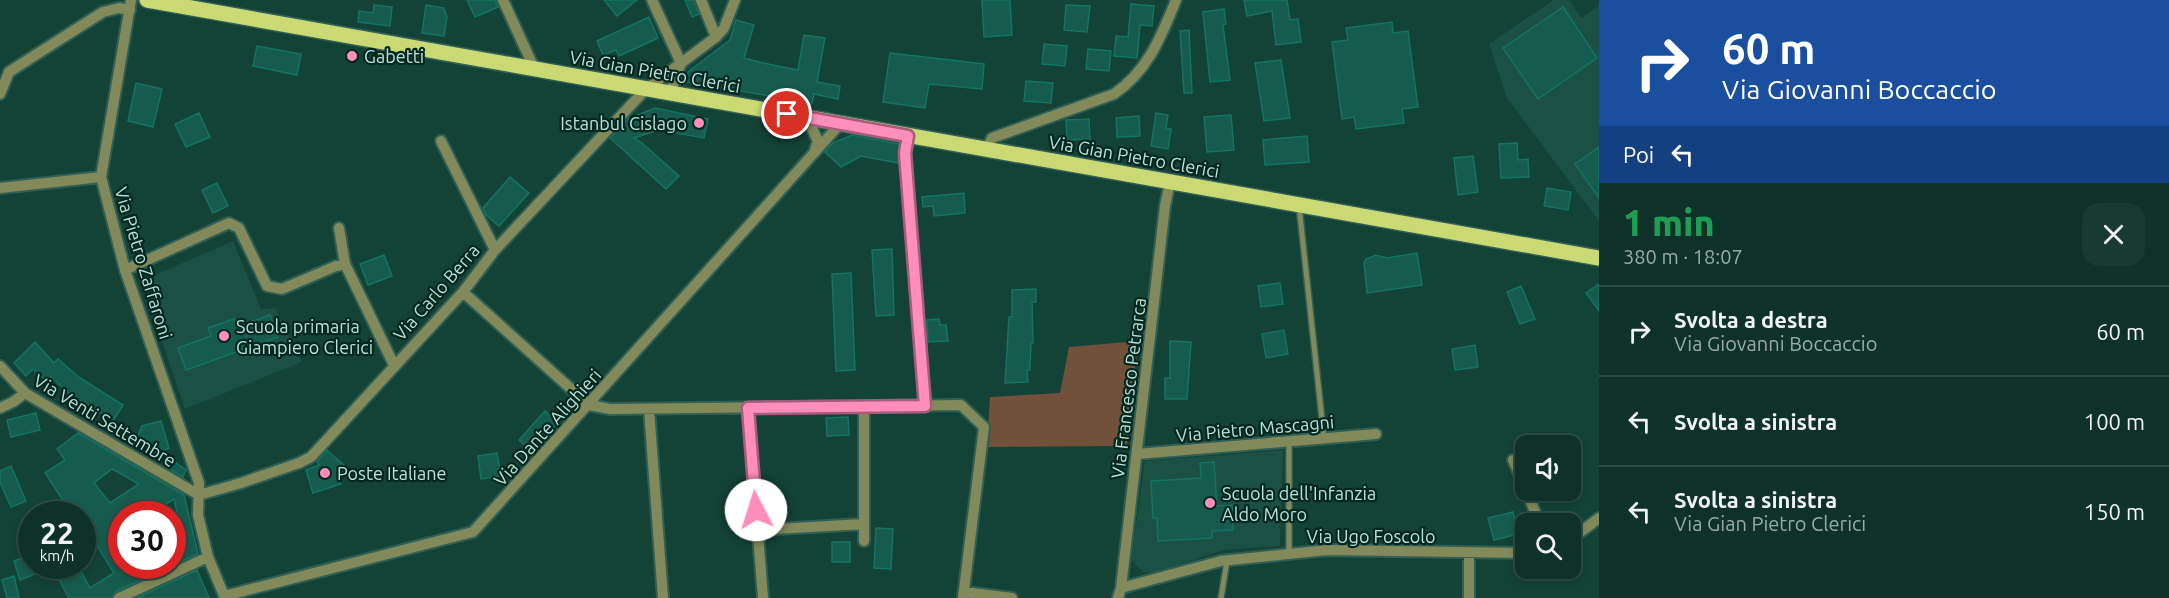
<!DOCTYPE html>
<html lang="it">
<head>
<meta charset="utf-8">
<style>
	body { margin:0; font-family:Ubuntu,sans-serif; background:#173a31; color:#f1f3f6; height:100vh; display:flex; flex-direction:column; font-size:22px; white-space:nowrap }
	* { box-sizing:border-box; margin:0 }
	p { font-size:20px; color:#9baaa8 }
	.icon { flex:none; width:33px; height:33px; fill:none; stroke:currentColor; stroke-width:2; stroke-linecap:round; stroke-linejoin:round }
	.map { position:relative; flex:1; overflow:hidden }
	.side { display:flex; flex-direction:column; background:#0e3229; width:570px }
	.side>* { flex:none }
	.top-card { background:#1a4fa0; color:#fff; overflow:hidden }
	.controls { position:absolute; left:1515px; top:435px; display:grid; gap:12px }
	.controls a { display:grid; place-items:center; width:66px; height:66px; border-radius:12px; background:#0e3229; box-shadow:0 3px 9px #0003,0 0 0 2px #2e4d46; font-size:30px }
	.speed { position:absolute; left:18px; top:501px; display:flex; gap:12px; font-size:30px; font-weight:700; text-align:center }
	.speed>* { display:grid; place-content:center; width:78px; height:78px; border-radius:50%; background:#0e3229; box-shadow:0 3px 9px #0003,0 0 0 2px #2e4d46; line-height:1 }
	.speed small { font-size:15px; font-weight:400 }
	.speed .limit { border:9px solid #d22; background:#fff; color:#111 }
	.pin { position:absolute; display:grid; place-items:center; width:51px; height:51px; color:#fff; margin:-26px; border:3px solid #fff; border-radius:50%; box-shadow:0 2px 6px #0007 }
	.me { position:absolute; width:66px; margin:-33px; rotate:355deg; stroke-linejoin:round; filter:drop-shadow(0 0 4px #0008) }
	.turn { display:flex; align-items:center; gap:21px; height:126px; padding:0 24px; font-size:27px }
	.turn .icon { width:78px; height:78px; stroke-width:2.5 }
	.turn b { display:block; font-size:42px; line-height:51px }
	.then { display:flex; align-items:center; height:57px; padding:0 24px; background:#0003; gap:12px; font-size:22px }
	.round { display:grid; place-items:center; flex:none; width:63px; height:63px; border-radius:18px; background:#173a31 }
	.summary { display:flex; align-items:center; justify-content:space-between; height:102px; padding:0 24px }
	h1 { font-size:36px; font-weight:800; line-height:45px; color:#1e9e55 }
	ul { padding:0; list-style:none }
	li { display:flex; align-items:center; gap:18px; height:90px; padding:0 24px; border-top:2px solid #2e4d46 }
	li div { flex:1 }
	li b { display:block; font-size:22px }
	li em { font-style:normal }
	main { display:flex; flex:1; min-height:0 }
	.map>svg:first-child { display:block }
	.built { fill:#1b5045 }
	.green { fill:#72513a }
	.building { fill:#165c4e; stroke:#137462; stroke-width:1.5; fill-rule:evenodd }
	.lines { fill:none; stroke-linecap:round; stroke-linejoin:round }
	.lane-casing { stroke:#315f54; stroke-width:8 }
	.street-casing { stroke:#315f54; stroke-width:14 }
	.primary-casing { stroke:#315f54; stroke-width:18 }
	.lane { stroke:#82895a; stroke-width:5 }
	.street { stroke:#82895a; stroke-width:10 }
	.primary { stroke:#cbd974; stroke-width:15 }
	.route-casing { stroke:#a65c7a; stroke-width:15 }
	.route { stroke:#ff8ebb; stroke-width:10 }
	.poi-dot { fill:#ff8ebb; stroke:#01271f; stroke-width:2 }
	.labels { text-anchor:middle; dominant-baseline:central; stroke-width:4.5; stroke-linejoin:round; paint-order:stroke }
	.poi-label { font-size:18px; fill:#bae2d7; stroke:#01271f; text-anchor:start }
	.street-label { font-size:18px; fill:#bae2d7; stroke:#01271f }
</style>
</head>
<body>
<main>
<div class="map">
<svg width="1599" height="598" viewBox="0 0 1599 598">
	<rect width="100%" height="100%" fill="#134237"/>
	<!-- built -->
	<path class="built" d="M1554,0h15l12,18 18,-12v215l-92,-123 -18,-54z
		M233,241l28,68 14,-1 27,54 -117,47 -44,-128z
		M1283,450l-3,96 -57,4 -66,23 -14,-1 -12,-12 14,-99z"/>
	<!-- green -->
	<path class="green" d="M1138,341l-11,105 -140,1 3,-50 70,-4 9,-46z"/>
	<!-- building -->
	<path class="building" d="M467,0h28l3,7 -23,10z
		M604,0h33l-20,16z
		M685,0h9l5,14 -7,3z
		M982,0h28l2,35 -28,2z
		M1244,0h43l3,20 8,-1 3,23 -25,3 -4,-34 -25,5z
		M1131,4l23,2 -2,20 -12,-1 -3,33 -23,-2 2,-20 12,1z
		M374,5l18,2 -2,19 -32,-4 1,-11 14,2z
		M426,5l18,3 3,9 -3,19 -22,-3z
		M1066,5l24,1 -3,26 -23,-2z
		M1563,7l34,51 -59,41 -35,-51z
		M1224,9l2,15 -3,1 7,55 -20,2 -7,-70z
		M649,17l9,21 -39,18 -3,-6 -13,5 -6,-14z
		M736,20l18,5 -10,33 19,5 35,7 6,-35 21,3 -8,44 23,4 -2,13 -24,-5 -2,9 -126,-21 2,-10 42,-32z
		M1392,22l1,11 15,-2 10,76 -16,2 2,14 -48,6 -2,-12 -12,2 -10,-77 16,-2 -2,-12z
		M1189,30l3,63h-8l-4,-62z
		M1044,44l23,2 -2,20 -23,-2z
		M257,46l44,8 -4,21 -44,-9z
		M1088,49l23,2 -2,20 -23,-2z
		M890,53l94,11 -2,25 -53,-5 -4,24 -42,-6z
		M1281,60l9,58 -26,3 -9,-58z
		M1026,81l27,2 -2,20 -27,-2z
		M136,83l26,6 -9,38 -25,-6z
		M655,108l53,11 -4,19 -46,-8 -24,8 8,5 37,33 -13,13 -56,-51 18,-19z
		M199,113l11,24 -24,10 -11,-23z
		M1156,113l12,2 -2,13 5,1 -3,20 -17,-3z
		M1231,115l3,35 -27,2 -3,-35z
		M1139,116l1,20 -23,1 -1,-19z
		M1089,119l1,20 -23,1 -1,-20z
		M852,135l47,9 -1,19 -37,-7 -20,11 -16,-15 8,-9z
		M1307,136l2,26 -44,3 -2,-25z
		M1517,143l1,17 10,-1 1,18 -28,1 -2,-34z
		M1599,147v51l-24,-34z
		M1473,156l5,36 -20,3 -4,-37z
		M510,177l19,16 -30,33 -13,-11 -3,-7z
		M217,183l11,23 -15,7 -11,-23z
		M1547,188l24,4 -3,18 -24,-4z
		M964,193l1,20 -31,3 -1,-10 -10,1 -1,-10z
		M892,249l2,66 -18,1 -4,-66z
		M1417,253l5,32 -55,8 -3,-30 2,-4 10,-4 11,3z
		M384,255l8,21 -24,9 -8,-21z
		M851,273l4,97 -19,1 -4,-97z
		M1280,283l3,21 -22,3 -3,-21z
		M1599,284v27l-13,-18z
		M1521,286l14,33 -15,5 -13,-32z
		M1036,289v13h-4l1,41h-2l-1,27h-3l1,12 -23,1 4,-66h3v-27z
		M270,315l8,22 -92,33 -8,-22 33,-12 -3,-8 26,-9 3,8z
		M939,319l1,6h6l2,16 -20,1 -1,-22z
		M1284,330l4,24 -22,4 -4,-24z
		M1170,341l21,1 -4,57h-22v-21h5z
		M35,342l19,21 4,-4 22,19 43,27 -10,16 -28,-18 -2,4 -15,-9 2,-4 -19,-17 -4,4 -14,-12 -7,7 -12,-13z
		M1475,345l3,22 -23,3 -3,-21z
		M545,411l13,12 -26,29 -13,-12z
		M36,413l4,17 -29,7 -4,-17z
		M848,417l1,18 -22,1 -1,-18z
		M161,421l8,27 -12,6 -21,-14 6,-14z
		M78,433l106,62 14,59 -26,11v-18l12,-4 -10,-44 -25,15h-27v52h50l-56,25 -4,7h-43l-17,-31 -32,13 -6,-19 18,-7v12h46l12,22 24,-15 -18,-29 -14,8v-38h-10l-27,-41 20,-13 -8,-11zM112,469l27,15 -29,19 -16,-20z
		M327,450l19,17 -8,9 3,8 -28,9 -7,-23 13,-5 -2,-3z
		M497,453l4,23 -20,3 -3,-23z
		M172,460l14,10 -3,7 -16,-10z
		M1214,462l3,44 15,-1 1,25 -21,1v7l-54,3 -1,-23h-4l-2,-37 50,-3 -1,-15z
		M11,466l15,35 -15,6 -11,-25v-11z
		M1513,512l5,22 -24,6 -6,-22z
		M876,528l17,1 -2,40 -17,-1z
		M832,542h18v20h-18z
		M197,570l12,28h-72z
		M14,576l5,22h-12l-5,-18z"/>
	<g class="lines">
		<!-- lane casing -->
		<g class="lane-casing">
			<path id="lane" d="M1299,206l25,232
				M1289,442v112
				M1221,598l6,-37"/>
		</g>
		<!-- street casing -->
		<g class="street-casing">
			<path id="street" d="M131,0l-30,177 24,93 74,213 -1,32 10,42 17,41
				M503,0l32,70
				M652,0l29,63
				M701,0l15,37
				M0,94l9,-22 17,-11 77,-49 16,-4 11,2
				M670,94l11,-31
				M807,118l11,23 -3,9
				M908,136l-3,17 20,253
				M441,141l54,109
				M987,149l5,-11 122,-44c34,-23 47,-57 62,-94
				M0,188l101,-11
				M339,228l6,36
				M125,270l104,-47 10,5 28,58 15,3 54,-23 9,-2 49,101
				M463,292l126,113 21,4 351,-4 23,22 -21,171
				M0,366l25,27 174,102
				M864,406v135
				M0,408l13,-6 12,-9
				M748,408l15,190
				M649,409l14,189
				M1137,454l239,-20
				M1513,460l13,29
				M1526,490l14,34
				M199,495l42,-12 58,-20 12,-6 152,-165 32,-42 150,-160 71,-53 8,-9 11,-28
				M758,530l106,-6
				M1570,540l29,-22
				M1469,554v44
				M1121,588l100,-27 106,-11 199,3
				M964,592l48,6
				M224,596l249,-64 367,-408
				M119,598l89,-41
				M1118,598l3,-10 44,-382 5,-24"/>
		</g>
		<!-- primary casing -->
		<g class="primary-casing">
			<path id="primary" d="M147,0l1452,258"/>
		</g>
		<!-- lane -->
		<use href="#lane" class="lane"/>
		<!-- street -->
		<use href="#street" class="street"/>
		<!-- primary -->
		<use href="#primary" class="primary"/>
	</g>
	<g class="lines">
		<!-- route casing -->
		<g class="route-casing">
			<path id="route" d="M756,510l-8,-102 177,-2 -20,-253 3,-17 -121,-22"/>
		</g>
		<!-- route -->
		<use href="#route" class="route"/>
	</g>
	<!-- markers -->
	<g class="poi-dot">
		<circle cx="352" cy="56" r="6"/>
		<circle cx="699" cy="123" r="6"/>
		<circle cx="224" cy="336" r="6"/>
		<circle cx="325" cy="473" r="6"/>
		<circle cx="1210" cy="503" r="6"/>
	</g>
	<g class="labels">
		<!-- poi labels -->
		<g class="poi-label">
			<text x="364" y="56">Gabetti</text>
			<text x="687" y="123" text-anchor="end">Istanbul Cislago</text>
			<text x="236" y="326">Scuola primaria<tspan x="236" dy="21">Giampiero Clerici</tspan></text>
			<text x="337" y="473">Poste Italiane</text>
			<text x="1222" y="493">Scuola dell'Infanzia<tspan x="1222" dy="21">Aldo Moro</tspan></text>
		</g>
		<!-- street labels -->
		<g class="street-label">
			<text transform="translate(655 71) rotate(10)">Via Gian Pietro Clerici</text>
			<text transform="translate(1134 156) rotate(10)">Via Gian Pietro Clerici</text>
			<text transform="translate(144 263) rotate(73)">Via Pietro Zaffaroni</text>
			<text transform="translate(436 292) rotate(-49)">Via Carlo Berra</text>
			<text transform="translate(1128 388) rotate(-83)">Via Francesco Petrarca</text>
			<text transform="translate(105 420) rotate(31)">Via Venti Settembre</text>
			<text transform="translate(547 427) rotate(-48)">Via Dante Alighieri</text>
			<text transform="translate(1255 428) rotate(-5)">Via Pietro Mascagni</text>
			<text x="1371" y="536">Via Ugo Foscolo</text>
		</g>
	</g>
</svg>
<div class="controls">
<a><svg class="icon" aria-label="sound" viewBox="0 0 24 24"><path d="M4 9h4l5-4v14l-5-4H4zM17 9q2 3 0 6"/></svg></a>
<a><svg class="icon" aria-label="search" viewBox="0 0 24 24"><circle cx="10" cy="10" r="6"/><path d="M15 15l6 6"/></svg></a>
</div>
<div class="speed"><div>22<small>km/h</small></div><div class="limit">30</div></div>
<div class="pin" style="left:787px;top:114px;background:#d93025"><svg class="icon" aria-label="arrive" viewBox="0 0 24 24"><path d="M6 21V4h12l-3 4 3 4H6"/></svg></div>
<svg class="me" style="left:756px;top:510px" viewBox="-20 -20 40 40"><circle r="19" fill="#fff"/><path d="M0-13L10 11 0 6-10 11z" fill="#ff8ebb"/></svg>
</div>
<section class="side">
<div class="top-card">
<div class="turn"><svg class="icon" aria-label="right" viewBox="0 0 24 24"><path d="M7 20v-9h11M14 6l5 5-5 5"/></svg><div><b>60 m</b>Via Giovanni Boccaccio</div></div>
<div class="then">Poi<svg class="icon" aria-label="left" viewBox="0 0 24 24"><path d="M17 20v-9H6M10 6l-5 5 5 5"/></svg></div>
</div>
<div class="summary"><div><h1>1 min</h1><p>380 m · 18:07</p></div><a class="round"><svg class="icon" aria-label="close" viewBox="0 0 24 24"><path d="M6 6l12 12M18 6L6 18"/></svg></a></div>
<ul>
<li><svg class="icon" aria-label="right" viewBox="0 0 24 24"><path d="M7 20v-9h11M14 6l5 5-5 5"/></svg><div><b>Svolta a destra</b><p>Via Giovanni Boccaccio</p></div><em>60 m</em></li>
<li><svg class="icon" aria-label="left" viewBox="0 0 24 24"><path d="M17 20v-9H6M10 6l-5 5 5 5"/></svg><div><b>Svolta a sinistra</b></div><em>100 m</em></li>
<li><svg class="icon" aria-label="left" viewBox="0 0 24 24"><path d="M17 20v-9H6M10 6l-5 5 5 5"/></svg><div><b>Svolta a sinistra</b><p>Via Gian Pietro Clerici</p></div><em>150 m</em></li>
</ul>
</section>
</main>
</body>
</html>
